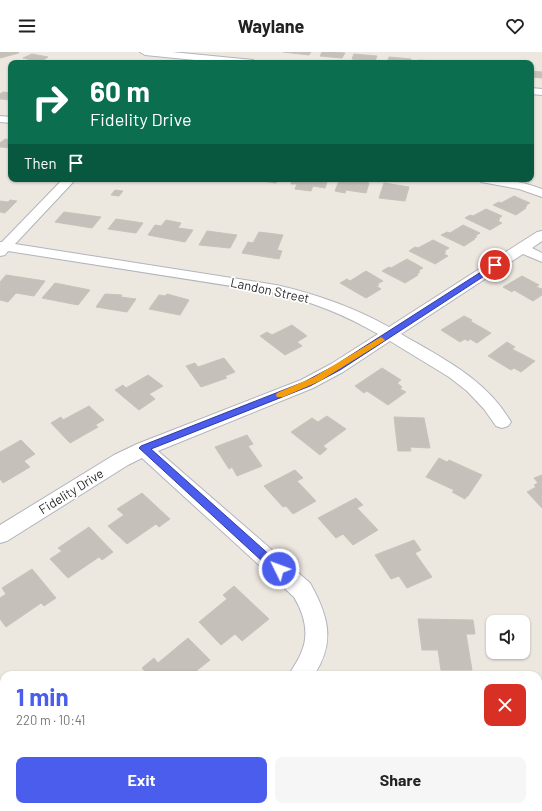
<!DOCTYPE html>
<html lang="en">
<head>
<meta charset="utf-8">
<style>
	body { margin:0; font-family:Barlow,sans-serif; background:#f6f6f6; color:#222; height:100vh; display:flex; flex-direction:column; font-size:15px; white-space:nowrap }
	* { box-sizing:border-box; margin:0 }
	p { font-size:13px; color:#767676 }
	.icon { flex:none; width:22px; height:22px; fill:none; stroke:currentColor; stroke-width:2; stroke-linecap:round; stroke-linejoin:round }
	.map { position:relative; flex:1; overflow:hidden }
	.sheet { position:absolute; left:0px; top:619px; width:542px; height:140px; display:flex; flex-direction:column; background:#fff; border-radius:12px 12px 0 0; box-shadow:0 1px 3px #0004 }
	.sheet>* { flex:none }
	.hud { position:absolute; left:8px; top:8px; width:526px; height:122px; border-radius:8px; box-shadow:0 1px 3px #0004; background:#0b6e4f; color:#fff; overflow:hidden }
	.fabs { position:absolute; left:486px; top:563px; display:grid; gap:8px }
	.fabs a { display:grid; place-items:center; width:44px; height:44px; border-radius:8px; background:#fff; box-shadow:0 1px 3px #0004; font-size:20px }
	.pin { position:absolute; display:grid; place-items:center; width:34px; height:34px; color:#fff; margin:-17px; border:2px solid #fff; border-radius:50%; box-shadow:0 1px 4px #0007 }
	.me { position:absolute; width:44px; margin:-22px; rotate:312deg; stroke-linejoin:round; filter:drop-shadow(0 0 3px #0008) }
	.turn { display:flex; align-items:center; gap:14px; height:84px; padding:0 16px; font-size:18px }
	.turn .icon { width:52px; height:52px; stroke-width:2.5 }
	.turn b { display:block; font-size:28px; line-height:34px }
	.then { display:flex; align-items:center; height:38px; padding:0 16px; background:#0003; gap:8px; font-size:15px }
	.round { display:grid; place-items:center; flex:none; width:42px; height:42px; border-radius:8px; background:#f6f6f6 }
	.head { display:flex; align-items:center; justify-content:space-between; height:68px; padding:0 16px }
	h1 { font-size:24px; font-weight:700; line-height:30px; color:#4b5ded }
	.cta { display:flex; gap:8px; margin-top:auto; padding:8px 16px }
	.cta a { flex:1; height:46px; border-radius:8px; background:#4b5ded; color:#fff; font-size:16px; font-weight:700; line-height:46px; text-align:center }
	.cta a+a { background:#f6f6f6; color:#222 }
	header { display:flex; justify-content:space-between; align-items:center; height:52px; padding:0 16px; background:#fff; font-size:18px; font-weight:700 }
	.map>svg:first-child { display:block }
	.green { fill:#b0df9f }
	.building { fill:#c5c1ba; stroke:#c8c3b8 }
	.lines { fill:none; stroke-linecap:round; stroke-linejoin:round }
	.minor-casing { stroke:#b2b4be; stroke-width:2 }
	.minor { fill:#fff; fill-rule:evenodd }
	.route { fill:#4b5ded; stroke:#313c9a }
	.slow { fill:#f59e0b }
	.labels { text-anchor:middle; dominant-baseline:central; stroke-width:3.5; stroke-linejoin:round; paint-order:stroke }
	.street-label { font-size:13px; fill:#2c2c2c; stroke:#fff }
</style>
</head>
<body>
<header><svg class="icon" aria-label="menu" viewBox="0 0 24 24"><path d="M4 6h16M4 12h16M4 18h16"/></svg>Waylane<svg class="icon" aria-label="heart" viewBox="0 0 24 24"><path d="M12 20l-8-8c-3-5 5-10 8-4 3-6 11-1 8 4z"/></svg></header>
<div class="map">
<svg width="542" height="759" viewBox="0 0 542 759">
	<rect width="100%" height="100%" fill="#ece7df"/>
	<!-- green -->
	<path class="green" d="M542,720v39h-30l3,-4h23v-30z"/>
	<!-- building -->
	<path class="building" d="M0,0h18l1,1 -19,5z
		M283,0h28l-2,3z
		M322,0h11l12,1 -3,5 -22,-2z
		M32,2l16,3 -8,5 -17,-4z
		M354,2l23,2 -2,5 -23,-2z
		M389,5l22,2 -2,4h-22z
		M419,8l26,2 -27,1z
		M531,19l11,1v6l-11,-1z
		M3,40l8,1v7l-11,-1v-5z
		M5,87l6,1v8l-11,-1v-4z
		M248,127h30l-2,4z
		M293,127h35l-3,9 -12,-2 -2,5 -16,-2 2,-5h-6z
		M345,128l24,3 -3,10 -20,-3 -1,3 -10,-2 4,-10 6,1z
		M384,131l25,4 -4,14 -26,-3z
		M115,138l8,1 -4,5 -8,-1z
		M514,144l16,7 -4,2 1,1 -2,2h1l-10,7 -23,-10 6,-3 2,1z
		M10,148l7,1 -12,12 -5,-1v-11l8,1z
		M486,157l16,7 -4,3h2l-2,2 4,2 -12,7 -25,-12 5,-3 3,1z
		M64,160l37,5 -9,11 -37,-6z
		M116,167l27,4 -7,10 -28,-4z
		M166,168l15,3 -3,5 15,2 -8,12 -37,-7 7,-10 6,1z
		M463,173l17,8 -5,3 2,1 -3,1 1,1 -11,7 -23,-11 6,-3 3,1z
		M207,179l30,4 -7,13 -31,-3z
		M259,180l24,3 -6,15 5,1 -3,8 -37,-6 6,-11 5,1z
		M433,188l16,8 -5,3 2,1 -2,2 4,2 -13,8 -26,-13 6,-4 3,1z
		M407,207l16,9 -5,3 2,1 -3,2 1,1 -13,8 -23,-12 7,-4 2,1z
		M366,219l17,10 -6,3 2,1 -3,1 5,3 -15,9 -26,-15 7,-4 3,2z
		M6,223l39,6 -11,15 -18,-3 -8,9 -8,-2v-18z
		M522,224l17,9 -3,2 6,2v6l-9,6 -19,-11 -2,2 -9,-5z
		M55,231l35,7 -12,15 -36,-7z
		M105,242l17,1 -1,2 15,2 -9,13 -31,-5z
		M167,242l22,6 -9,15 -31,-6 10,-14 6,1z
		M464,264l8,4 -2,1 21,12 -14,10 -7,-4 -2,2 -3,-2 -5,3 -19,-12z
		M292,273l15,11 -10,6 5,4 -17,9 -25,-19 7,-4 5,3z
		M507,290l8,5 -3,2 23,12 -14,11 -7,-4 -3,2 -23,-14z
		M224,306l11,14 -10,4 2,2 -26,9 -15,-21 9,-3 3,4z
		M382,316l19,12 -4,3 5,4 -2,2 6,3 -18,13 -21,-14 -3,2 -9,-7z
		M148,323l15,11 -14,8 6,5 -16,11 -24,-20 8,-5 3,3z
		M89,354l15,14 -9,5 3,2 -28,16 -19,-20 10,-6 2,3z
		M327,364l19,13 -23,17 4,3 -7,6 -29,-23 21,-14 6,4z
		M394,365l30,1 6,30 -20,-1 1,4h-13z
		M247,383l6,9 -5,2 14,20 -25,10 -5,-9 -3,2 -14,-22z
		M21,388l14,14 -11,7 6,6 -27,16 -3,-4v-27z
		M439,406l8,4 2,-2 33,15 -14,21h-1l-2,3 -13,-7 2,-2 -28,-13z
		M295,418l8,8 -6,3 19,20 -23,13 -7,-8 -3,1 -19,-21z
		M542,423v33l-15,-16 9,-5 -2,-2 4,-2 -4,-5z
		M142,441l28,26 -11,8 -3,-3 -29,20 -19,-18 16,-11 -7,-6z
		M356,446l7,7 -6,3 21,22 -25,15 -10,-11 -7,4 -18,-20z
		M89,475l24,25 -11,8 -3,-3 -31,21 -18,-19 12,-8 -4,-3z
		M414,488l7,10 -6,3 17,24 -25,11 -8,-12 -8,3 -16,-24z
		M32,517l24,29 -12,8 -3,-3 -35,24 -6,-8v-21l6,-4 -4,-6z
		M234,534l35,33 -27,22 -7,-7 -14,11 -22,-23 28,-23 -4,-4z
		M418,567l55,1 2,14h-9l6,36h-31l-3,-20h-16z
		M188,586l22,22 -15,12 3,3h-50l-6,-7 12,-10 4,5z
		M17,755h31l-5,4h-23z
		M260,755h42l4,4h-50z
		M337,755h18l-3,4h-10z"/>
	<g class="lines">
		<!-- minor casing -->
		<g class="minor-casing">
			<path id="minor" d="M140,0h32l81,8 5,3h-33l-80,-8z
				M531,36l11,1v6l-11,-1z
				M0,64l11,1v6l-11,-1z
				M63,127h13l-61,65 261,41c40,9 77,22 113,42l148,-95 5,-1v10l-10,7 10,5v9l-19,-8 -122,80c41,24 85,45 110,88l-3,4 -6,2 -6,-2 -12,-17 -17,-18 -18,-14 -59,-36 -47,31 -30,16 -155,63 152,132c18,32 26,59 4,92h-25c4,-8 9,-14 12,-22 9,-19 3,-39 -7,-56l-152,-139 -14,7 -121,76 -7,2v-18l114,-70 23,-11 164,-64 30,-16 47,-30c-33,-19 -65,-32 -102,-41l-268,-42 -3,4 -5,1v-14h2z
				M479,127c24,0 41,2 63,10v8l-23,-8 -38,-7z
				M142,755h30l-1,4h-30z"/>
		</g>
		<!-- minor -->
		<use href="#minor" class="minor"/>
	</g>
	<!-- route -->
	<path class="route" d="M495,211l3,1v3l-158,103 -30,16 -159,63 131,117 2,3 -2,4 -3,1 -4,-1 -136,-125 2,-2 163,-64 30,-16z"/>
	<!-- slow -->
	<path class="slow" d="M381,285l4,3 -1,1 -64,40 -37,16h-6l-1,-2 1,-2 37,-16z"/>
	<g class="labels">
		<!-- street labels -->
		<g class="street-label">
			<text transform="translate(270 238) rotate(12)">Landon Street</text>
			<text transform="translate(71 439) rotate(-32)">Fidelity Drive</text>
		</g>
	</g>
</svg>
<div class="fabs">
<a><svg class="icon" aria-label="sound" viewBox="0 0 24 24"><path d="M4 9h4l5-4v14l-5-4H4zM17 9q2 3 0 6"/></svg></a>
</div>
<div class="pin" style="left:495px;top:213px;background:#d93025"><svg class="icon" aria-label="arrive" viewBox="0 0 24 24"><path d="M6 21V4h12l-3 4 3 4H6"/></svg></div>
<svg class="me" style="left:279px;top:517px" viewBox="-20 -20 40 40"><circle r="17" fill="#4b5ded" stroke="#fff" stroke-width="3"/><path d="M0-11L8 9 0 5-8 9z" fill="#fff"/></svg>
<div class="hud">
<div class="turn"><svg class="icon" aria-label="right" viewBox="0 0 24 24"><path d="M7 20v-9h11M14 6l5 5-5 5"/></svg><div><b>60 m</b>Fidelity Drive</div></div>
<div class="then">Then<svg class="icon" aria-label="arrive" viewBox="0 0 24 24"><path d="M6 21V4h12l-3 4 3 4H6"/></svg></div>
</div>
<section class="sheet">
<div class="head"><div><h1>1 min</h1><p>220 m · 10:41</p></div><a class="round" style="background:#d93025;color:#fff"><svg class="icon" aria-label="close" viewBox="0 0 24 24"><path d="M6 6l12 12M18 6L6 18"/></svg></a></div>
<div class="cta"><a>Exit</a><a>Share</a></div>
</section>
</div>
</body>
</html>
